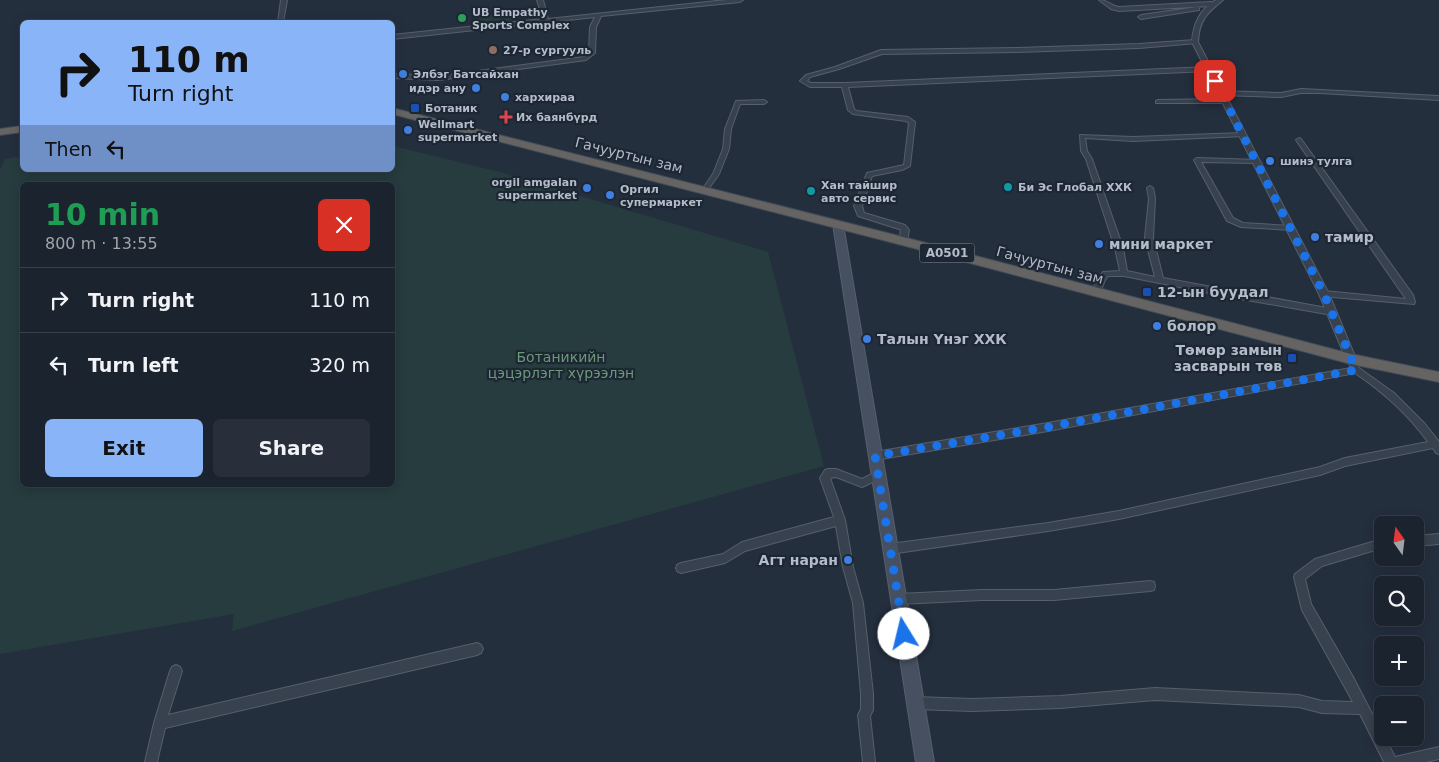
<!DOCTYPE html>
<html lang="en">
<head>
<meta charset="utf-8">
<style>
	body { margin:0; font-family:"DejaVu Sans",sans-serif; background:#282f3a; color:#f1f3f6; height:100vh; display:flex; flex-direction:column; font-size:19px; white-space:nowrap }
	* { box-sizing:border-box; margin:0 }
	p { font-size:16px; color:#a0a4aa }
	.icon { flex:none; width:28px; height:28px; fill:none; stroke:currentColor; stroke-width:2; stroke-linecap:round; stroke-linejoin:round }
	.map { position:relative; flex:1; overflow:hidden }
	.drawer { position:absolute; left:20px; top:182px; width:375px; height:305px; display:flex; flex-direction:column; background:#1b232e; border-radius:8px; box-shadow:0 2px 12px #0003,0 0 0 1px #39404a }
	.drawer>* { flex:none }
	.banner { position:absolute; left:20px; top:20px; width:375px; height:152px; border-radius:8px; box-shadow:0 2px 12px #0003,0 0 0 1px #39404a; background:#8ab4f8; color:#111; overflow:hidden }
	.needle { width:32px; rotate:346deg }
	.fabs { position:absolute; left:1374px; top:516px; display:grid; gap:10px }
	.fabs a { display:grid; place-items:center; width:50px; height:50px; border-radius:8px; background:#1b232e; box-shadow:0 2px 12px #0003,0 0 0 1px #39404a; font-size:25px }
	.pin { position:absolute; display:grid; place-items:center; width:42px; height:42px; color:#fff; margin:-21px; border-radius:10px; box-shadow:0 2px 8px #0006 }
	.me { position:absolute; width:55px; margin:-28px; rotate:351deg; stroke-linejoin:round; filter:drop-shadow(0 0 4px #0008) }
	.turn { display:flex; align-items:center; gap:18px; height:105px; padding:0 25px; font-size:22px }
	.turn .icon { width:65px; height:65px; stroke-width:2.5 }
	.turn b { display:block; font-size:35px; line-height:42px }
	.then { display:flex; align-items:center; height:48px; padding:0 25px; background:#0003; gap:10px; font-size:19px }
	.round { display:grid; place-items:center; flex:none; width:52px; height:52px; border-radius:8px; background:#282f3a }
	.headline { display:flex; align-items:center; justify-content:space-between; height:85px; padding:0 25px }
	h1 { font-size:30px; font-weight:700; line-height:38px; color:#1e9e55 }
	.cta { display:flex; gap:10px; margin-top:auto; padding:10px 25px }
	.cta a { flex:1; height:58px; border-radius:8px; background:#8ab4f8; color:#111; font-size:20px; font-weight:700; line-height:58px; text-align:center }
	.cta a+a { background:#282f3a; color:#f1f3f6 }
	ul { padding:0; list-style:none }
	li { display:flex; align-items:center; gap:15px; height:65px; padding:0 25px; border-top:1px solid #39404a }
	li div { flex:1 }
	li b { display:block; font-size:19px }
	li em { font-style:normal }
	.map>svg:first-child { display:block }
	.green { fill:#263c3f; fill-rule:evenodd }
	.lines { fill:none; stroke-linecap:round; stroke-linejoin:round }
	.minor-casing { stroke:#565f6c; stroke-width:2 }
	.tertiary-casing { stroke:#565f6c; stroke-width:2 }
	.secondary-casing { stroke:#565f6c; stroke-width:2 }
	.trunk-casing { stroke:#434c59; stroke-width:2 }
	.minor { fill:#38414e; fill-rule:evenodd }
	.tertiary { fill:#38414e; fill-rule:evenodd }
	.secondary { fill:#465061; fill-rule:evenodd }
	.trunk { fill:#656462; fill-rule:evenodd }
	.route { stroke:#1a73e8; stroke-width:9; stroke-dasharray:0 16.2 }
	.leisure-dot { fill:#2e9e5b; stroke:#1d2633; stroke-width:2 }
	.education-dot { fill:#8d6e63; stroke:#1d2633; stroke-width:2 }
	.shop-dot { fill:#3f7fe0; stroke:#1d2633; stroke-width:2 }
	.transit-dot { fill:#1a4fb4; stroke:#1d2633; stroke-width:2 }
	.health-dot { fill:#e0444e; stroke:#1d2633; stroke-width:2 }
	.culture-dot { fill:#0f9aa8; stroke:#1d2633; stroke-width:2 }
	.labels { text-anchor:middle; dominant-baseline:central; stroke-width:4.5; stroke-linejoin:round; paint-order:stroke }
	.far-poi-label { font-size:11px; font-weight:bold; fill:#b4bcc9; stroke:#1d2633; text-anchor:start }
	.shield { fill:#1d2633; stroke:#878f9c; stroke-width:1 }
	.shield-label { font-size:12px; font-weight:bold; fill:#b4bcc9 }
	.street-label { font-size:14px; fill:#b4bcc9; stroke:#1d2633 }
	.poi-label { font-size:14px; font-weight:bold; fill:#b4bcc9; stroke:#1d2633; text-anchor:start }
	.park-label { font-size:14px; fill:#6b9a76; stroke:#1d2633 }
</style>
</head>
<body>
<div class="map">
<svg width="1439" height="762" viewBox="0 0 1439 762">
	<rect width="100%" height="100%" fill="#242f3e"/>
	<!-- green -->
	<path class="green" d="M512,13l2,8 -35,4 -1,-9z
		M393,146l107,26 268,80 56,214 -592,165 2,-17 -234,40v-484l5,-11 17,-3v14h370zM22,185h370v300h-370z"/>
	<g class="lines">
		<!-- minor casing -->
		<g class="minor-casing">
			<path id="minor" d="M281,0h6l-4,22h-5z
				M537,0h6l5,19 178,-19h17l-3,2 -139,14 -5,11 -1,26 -9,7 -147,20 -47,-2v-4l47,2 145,-19 5,-5 1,-25 5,-10 -203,22v-4l151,-16z
				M1099,0c9,0 12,6 20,7l92,-5 3,2 -3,2 -92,5 -8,-2z
				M1197,7l2,1v2l-58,9 -3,-2 3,-2z
				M1195,40l3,2 -1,1 -58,5 -122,4 -135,2 -43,15 -29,8 -3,4 4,2h34l364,-16 3,2 -3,2 -361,16 6,22 3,2 51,6 7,5 -5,44 -8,4 -30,6 -10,30 2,7 41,12 4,5 -2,11 -4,2 -4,-2 2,-11 -2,-1 -41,-13 -4,-10 13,-33 37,-8 5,-42 -3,-2 -53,-7 -5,-4 -6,-23h-32l-10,-6 6,-6 29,-8 46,-17 136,-2 122,-4z
				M1301,89l138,7v4l-119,-7h-19l-20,4 -60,-2 -3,-2 3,-2 60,2z
				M1158,100l67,-1 3,2 -3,2h-69v-2z
				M736,101l28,-1 3,2 -3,2h-24l-9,25 -2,20 -10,25 -12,17h-4l-1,-1 11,-16 10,-25 2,-20z
				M1243,133l2,1v2l-112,5 -48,-3 2,13 5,8 31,89 4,23 28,6 -10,-39 4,-40 -2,-10 3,-2 3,2 2,10 -2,40 10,40 169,31 3,1 1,2 -1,2 -3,1 -102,-18 -106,-21h-16l-3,4 -6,15h-6l-1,-2 5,-14 6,-7 17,-1 -5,-23 -29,-89 -5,-8 -1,-16 53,2z
				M1299,138l2,1 112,156 2,7 -1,2 -93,-8 -1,-2 4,-3 82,8 -110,-159z
				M1197,158l61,2 1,1 -3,2 -55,-1 32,56 10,5 47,3 4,2 -1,2 -52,-3 -14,-6 -33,-61z
				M1351,356l3,1 5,11 35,25 31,31 14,18v12l-3,-1 -3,-5 -88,18 -25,9 -201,44 -71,12 -158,23 -4,-2 -1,-3 1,-3 4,-2 158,-21 71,-12 201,-44 25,-9 83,-16c-20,-28 -45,-50 -73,-69l-307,58 -173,29 -3,-1 -2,-3 2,-3 3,-1 173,-29 303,-55 -4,-9z
				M828,469h8l26,10 16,-8 3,1 2,3 -2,3 -19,9 -26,-10 -6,1 15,42 8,47 10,36 10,91v16l-3,6 5,46h-12l-5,-47 3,-6v-15l-8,-91 -10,-36 -7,-41 -91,25 -20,12 -44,10 -4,-2 -1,-3 1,-3 4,-2 42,-9 19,-12 92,-25 -14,-39 5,-8z
				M1439,534v10l-24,2v-10z
				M1382,539v9l-60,18 -17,13 6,25 42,73 29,56v5h3l10,19 44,-10v12l-13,3h-42l-24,-48 -38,-1 -23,-6 -144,-7 -95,8 -88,3 -57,-2 -4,-2 -2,-4 2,-4 4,-2 57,2 88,-3 95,-8 144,7 23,6 31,1 -51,-92 -8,-33 1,-3 20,-15z
				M1150,581l4,1 1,4 -1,4 -4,1 -96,9h-72l-84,4 -4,-1 -1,-4 1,-4 4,-1 84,-4h72z
				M477,643l4,2 2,4 -2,4 -4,2 -312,73 -8,34h-12l9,-39 16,-52 2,-4 4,-2 4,2 2,4 -14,44z"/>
		</g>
		<!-- tertiary casing -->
		<g class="tertiary-casing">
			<path id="tertiary" d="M1216,0h7c-16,13 -24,20 -25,42l131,252 27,65 -2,3h-6l-2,-3 -27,-65 -127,-252c1,-17 8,-33 24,-42z"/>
		</g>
		<!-- secondary casing -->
		<g class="secondary-casing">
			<path id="secondary" d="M838,221l5,3 91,538h-18l-83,-538z"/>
		</g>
		<!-- trunk casing -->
		<g class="trunk-casing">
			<path id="trunk" d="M392,108l511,129 448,117 88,18v10l-88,-18 -449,-119 -510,-131z
				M22,126v6l-22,3v-6z"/>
		</g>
		<!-- minor -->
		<use href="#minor" class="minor"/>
		<!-- tertiary -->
		<use href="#tertiary" class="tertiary"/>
		<!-- secondary -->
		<use href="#secondary" class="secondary"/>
		<!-- trunk -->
		<use href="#trunk" class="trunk"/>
	</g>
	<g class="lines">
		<!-- route -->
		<path class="route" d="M904,634l-29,-178 173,-29 308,-57 -32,-76 -109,-213"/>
	</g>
	<!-- markers -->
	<circle class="leisure-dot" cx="462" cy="18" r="5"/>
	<circle class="education-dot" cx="493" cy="50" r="5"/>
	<g class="shop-dot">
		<circle cx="403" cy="74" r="5"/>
		<circle cx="476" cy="88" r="5"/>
		<circle cx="505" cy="97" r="5"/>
		<circle cx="408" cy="130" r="5"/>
		<circle cx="1270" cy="161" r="5"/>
		<circle cx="587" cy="188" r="5"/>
		<circle cx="610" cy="195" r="5"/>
		<circle cx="1315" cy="237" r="5"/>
		<circle cx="1099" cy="244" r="5"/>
		<circle cx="1157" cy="326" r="5"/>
		<circle cx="867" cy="339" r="5"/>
		<circle cx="848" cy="560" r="5"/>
	</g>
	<g class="transit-dot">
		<rect x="410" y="103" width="10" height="10" rx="2.5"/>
		<rect x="1142" y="287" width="10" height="10" rx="2.5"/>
		<rect x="1287" y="353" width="10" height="10" rx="2.5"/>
	</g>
	<path class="health-dot" d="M503.5 109.5h5v5h5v5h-5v5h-5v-5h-5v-5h5z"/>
	<g class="culture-dot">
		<circle cx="1008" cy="187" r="5"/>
		<circle cx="811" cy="191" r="5"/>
	</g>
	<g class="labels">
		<!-- far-poi labels -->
		<g class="far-poi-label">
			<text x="472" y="12">UB Empathy<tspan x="472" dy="13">Sports Complex</tspan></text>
			<text x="503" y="50">27-р сургууль</text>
			<text x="413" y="74">Элбэг Батсайхан</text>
			<text x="466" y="88" text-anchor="end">идэр ану</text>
			<text x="515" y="97">хархираа</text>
			<text x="425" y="108">Ботаник</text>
			<text x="516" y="117">Их баянбүрд</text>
			<text x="418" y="124">Wellmart<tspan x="418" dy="13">supermarket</tspan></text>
			<text x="1280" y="161">шинэ тулга</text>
			<text x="577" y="182" text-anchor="end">orgil amgalan<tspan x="577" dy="13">supermarket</tspan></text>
			<text x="821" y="185">Хан тайшир<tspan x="821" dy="13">авто сервис</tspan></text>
			<text x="1018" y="187">Би Эс Глобал ХХК</text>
			<text x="620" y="189">Оргил<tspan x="620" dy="13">супермаркет</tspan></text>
		</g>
		<!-- shield labels -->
		<rect class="shield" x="919.5" y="243.5" width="55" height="19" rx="4"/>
		<g class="shield-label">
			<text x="947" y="253">A0501</text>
		</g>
		<!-- street labels -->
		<g class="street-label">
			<text transform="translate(629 155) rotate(14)">Гачууртын зам</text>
			<text transform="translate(1050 265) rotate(15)">Гачууртын зам</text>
		</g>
		<!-- poi labels -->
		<g class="poi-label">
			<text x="1325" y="237">тамир</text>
			<text x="1109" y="244">мини маркет</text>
			<text x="1157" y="292">12-ын буудал</text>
			<text x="1167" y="326">болор</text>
			<text x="877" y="339">Талын Үнэг ХХК</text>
			<text x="1282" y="350" text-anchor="end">Төмөр замын<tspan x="1282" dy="16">засварын төв</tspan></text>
			<text x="838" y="560" text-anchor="end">Агт наран</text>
		</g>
		<!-- park labels -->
		<g class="park-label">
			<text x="561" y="357">Ботаникийн<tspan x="561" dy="16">цэцэрлэгт хүрээлэн</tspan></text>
		</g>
	</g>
</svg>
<div class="fabs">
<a><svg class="needle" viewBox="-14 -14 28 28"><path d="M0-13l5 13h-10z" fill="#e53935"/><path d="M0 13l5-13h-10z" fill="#a0a4aa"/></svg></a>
<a><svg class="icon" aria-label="search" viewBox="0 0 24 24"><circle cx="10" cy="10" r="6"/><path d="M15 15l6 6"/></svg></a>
<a>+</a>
<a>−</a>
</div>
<div class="pin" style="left:1215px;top:81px;background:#d93025"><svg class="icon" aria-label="arrive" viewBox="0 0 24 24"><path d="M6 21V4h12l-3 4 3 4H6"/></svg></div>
<svg class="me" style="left:904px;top:634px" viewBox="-20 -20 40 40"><circle r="19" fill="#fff"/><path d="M0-13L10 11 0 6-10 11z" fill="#1a73e8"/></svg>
<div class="banner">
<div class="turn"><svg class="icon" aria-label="right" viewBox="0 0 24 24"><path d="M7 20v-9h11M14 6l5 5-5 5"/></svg><div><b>110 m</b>Turn right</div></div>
<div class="then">Then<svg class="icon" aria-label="left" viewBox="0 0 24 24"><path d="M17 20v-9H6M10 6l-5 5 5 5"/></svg></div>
</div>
<section class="drawer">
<div class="headline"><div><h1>10 min</h1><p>800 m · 13:55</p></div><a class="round" style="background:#d93025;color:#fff"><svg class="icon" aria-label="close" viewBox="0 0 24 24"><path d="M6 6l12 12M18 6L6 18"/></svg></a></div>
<ul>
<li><svg class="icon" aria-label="right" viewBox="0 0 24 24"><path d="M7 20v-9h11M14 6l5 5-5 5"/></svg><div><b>Turn right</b></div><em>110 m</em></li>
<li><svg class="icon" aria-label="left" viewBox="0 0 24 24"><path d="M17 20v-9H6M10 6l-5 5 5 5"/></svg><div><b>Turn left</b></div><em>320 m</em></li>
</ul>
<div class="cta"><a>Exit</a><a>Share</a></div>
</section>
</div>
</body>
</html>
